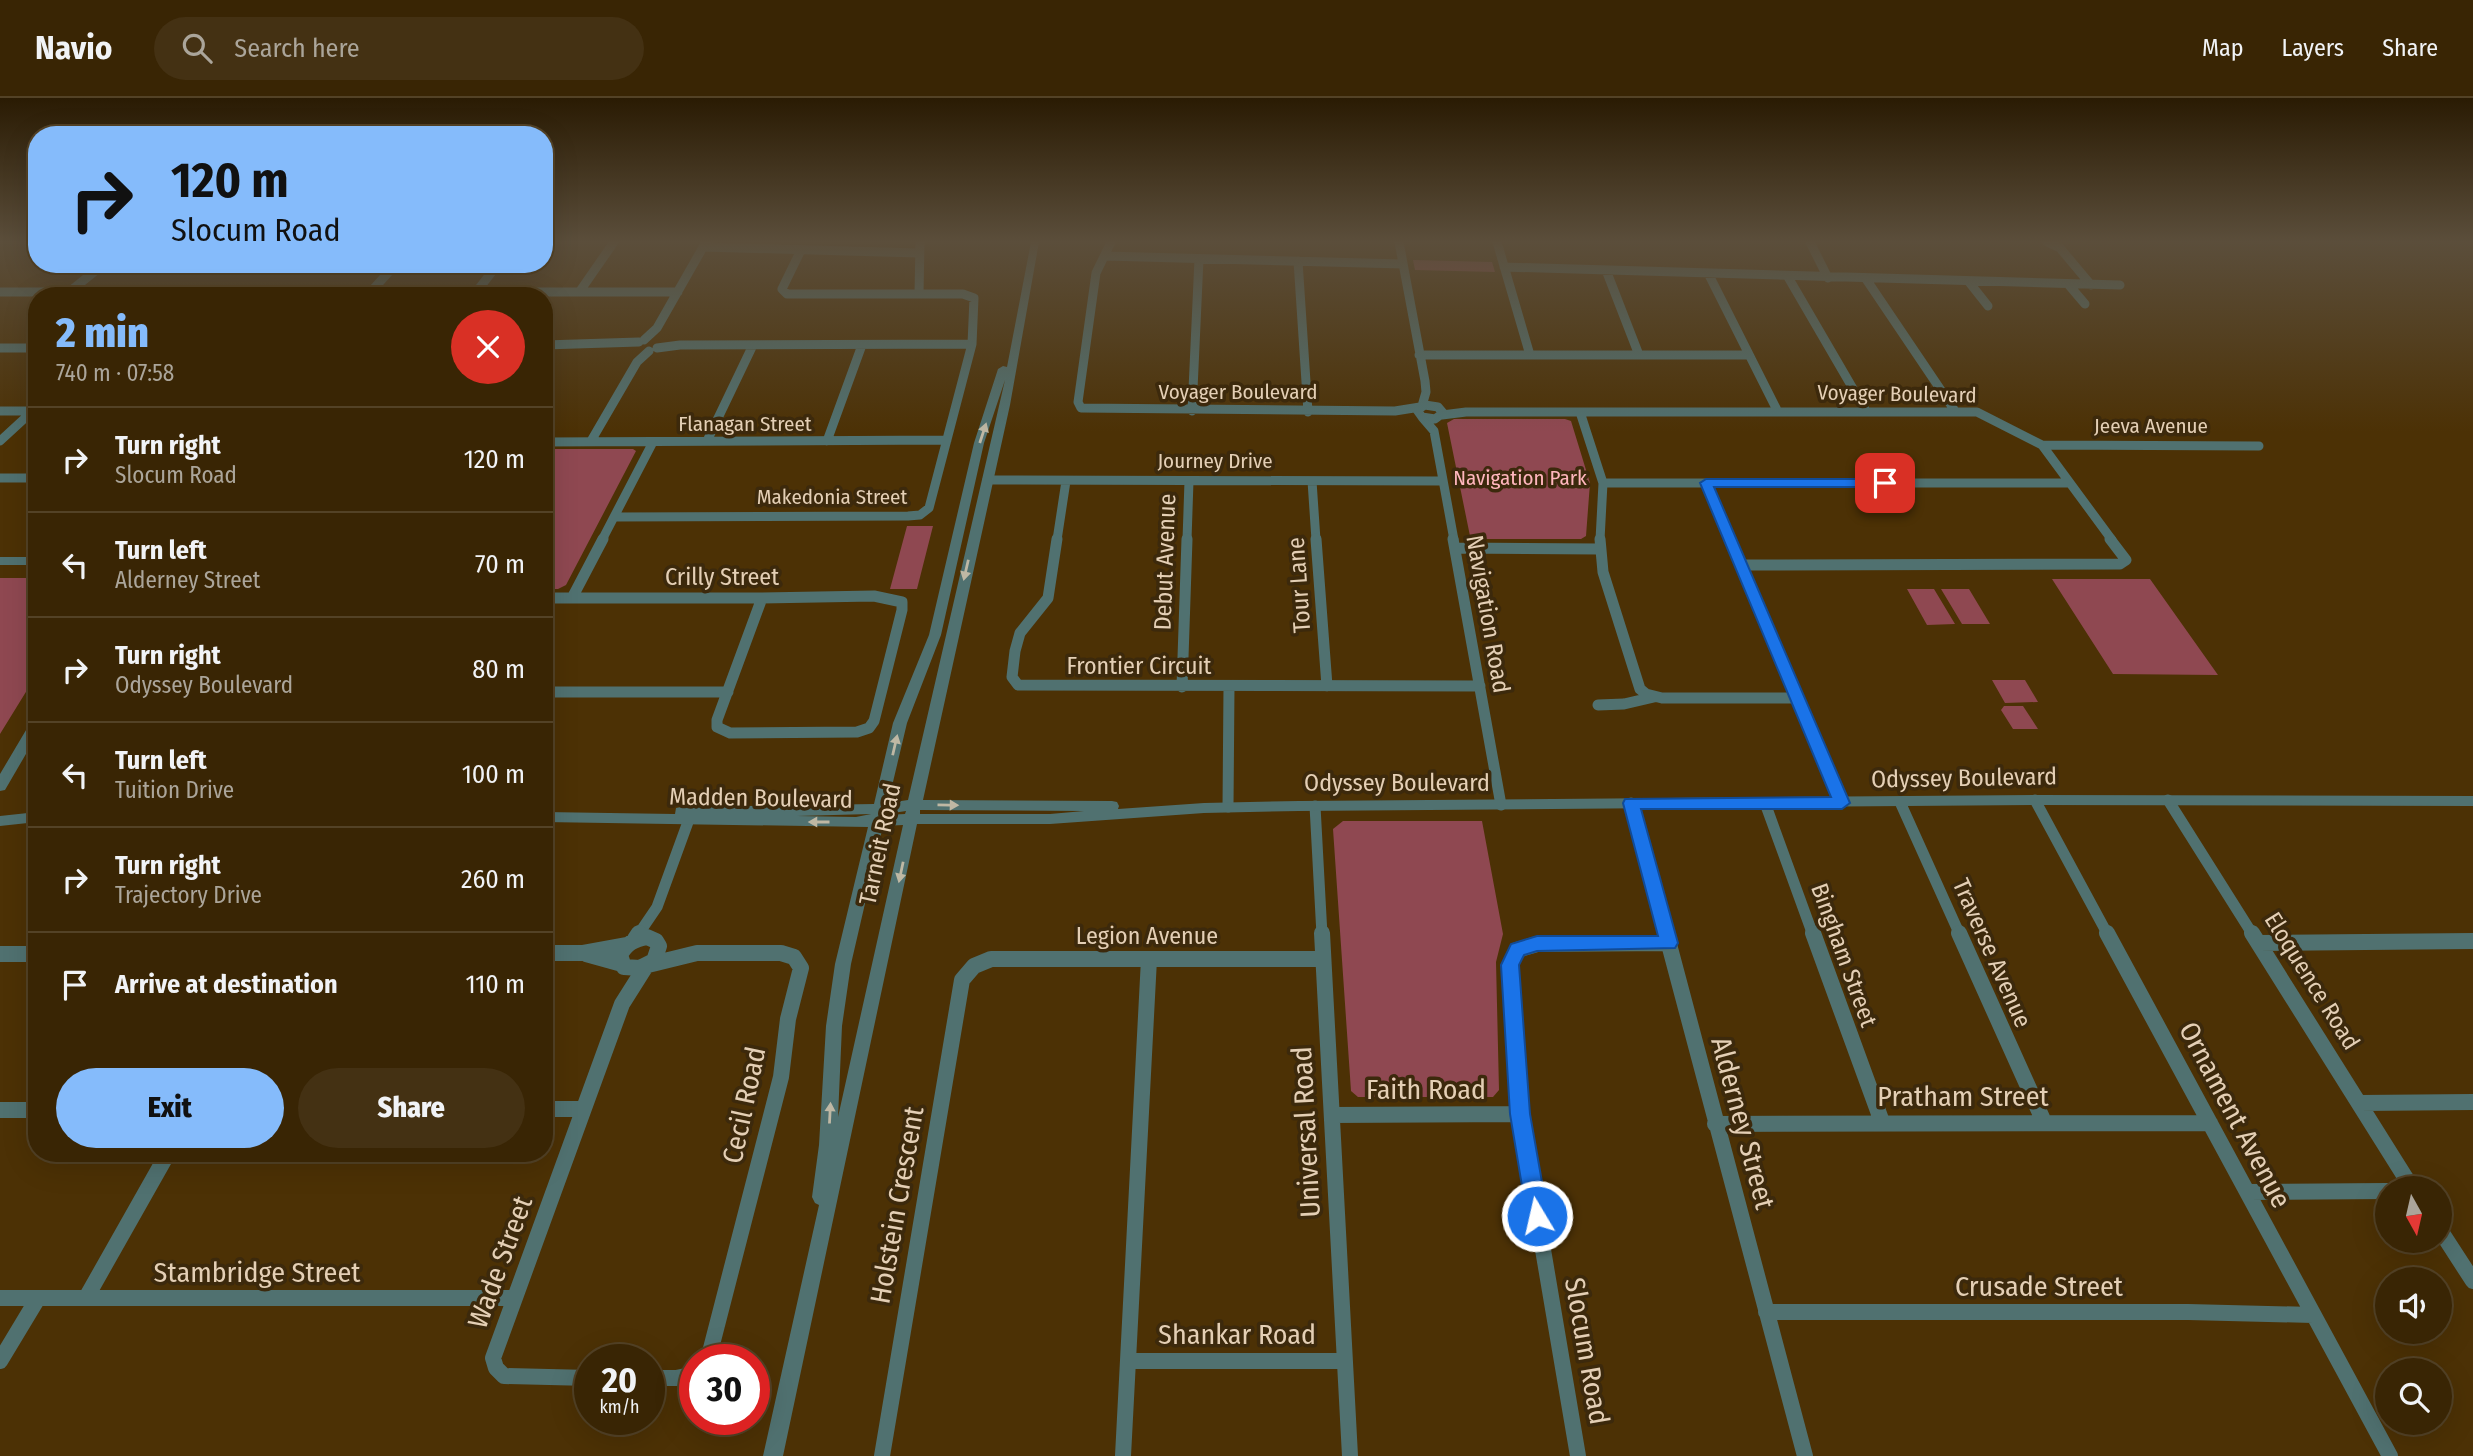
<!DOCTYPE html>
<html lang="en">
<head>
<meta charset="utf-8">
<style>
	body { margin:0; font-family:"Fira Sans Condensed",sans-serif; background:#443113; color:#f1f3f6; height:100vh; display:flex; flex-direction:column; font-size:26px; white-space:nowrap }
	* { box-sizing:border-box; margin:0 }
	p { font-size:23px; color:#aba59a }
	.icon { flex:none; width:38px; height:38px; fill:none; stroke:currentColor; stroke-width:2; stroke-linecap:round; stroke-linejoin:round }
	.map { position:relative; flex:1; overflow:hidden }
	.details { position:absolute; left:28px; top:189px; width:525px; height:875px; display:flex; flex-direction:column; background:#392504; border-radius:28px; box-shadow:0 7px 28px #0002,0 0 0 2px #534226 }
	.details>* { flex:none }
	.top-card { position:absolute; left:28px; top:28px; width:525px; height:147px; border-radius:28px; box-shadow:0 7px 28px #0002,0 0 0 2px #534226; background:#85bbfb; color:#111; overflow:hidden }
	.needle { width:46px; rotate:172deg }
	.buttons { position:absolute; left:2375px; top:1078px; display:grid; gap:14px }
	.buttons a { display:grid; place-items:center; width:77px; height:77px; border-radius:50%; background:#392504; box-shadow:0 7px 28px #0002,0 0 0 2px #534226; font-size:35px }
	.speed { position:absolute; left:574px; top:1246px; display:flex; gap:14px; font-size:35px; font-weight:700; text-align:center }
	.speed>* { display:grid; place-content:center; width:91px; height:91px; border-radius:50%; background:#392504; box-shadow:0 7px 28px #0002,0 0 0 2px #534226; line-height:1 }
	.speed small { font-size:18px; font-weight:400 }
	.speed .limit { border:10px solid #d22; background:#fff; color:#111 }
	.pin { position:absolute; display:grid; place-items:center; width:60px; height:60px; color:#fff; margin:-30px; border-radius:14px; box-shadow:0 4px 10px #0006 }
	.me { position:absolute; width:77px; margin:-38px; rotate:351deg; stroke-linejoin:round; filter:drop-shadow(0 0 5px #0008) }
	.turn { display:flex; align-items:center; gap:24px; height:147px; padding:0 28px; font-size:32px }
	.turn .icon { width:91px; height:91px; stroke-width:2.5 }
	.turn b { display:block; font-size:49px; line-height:60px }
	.round { display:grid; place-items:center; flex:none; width:74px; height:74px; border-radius:37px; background:#443113 }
	.overview { display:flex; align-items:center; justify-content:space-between; height:119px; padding:0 28px }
	h1 { font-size:42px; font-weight:800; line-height:52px; color:#85bbfb }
	.button { display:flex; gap:14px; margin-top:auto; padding:14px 28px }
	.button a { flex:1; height:80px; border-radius:42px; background:#85bbfb; color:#111; font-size:28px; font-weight:800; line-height:80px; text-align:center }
	.button a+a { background:#443113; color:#f1f3f6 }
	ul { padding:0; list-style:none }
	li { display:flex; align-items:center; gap:21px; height:105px; padding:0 28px; border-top:2px solid #534226 }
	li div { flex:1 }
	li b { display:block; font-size:26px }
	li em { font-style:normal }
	header { display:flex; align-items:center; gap:42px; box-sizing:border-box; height:98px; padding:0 35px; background:#392504; border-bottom:2px solid #534226 }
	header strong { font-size:33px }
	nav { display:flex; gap:38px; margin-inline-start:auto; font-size:24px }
	.search { width:490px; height:63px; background:#443113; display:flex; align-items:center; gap:18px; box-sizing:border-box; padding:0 24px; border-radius:38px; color:#aba59a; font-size:26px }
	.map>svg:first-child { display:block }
	.green { fill:#8f4851 }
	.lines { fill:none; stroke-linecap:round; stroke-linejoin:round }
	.minor-far2 { stroke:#507170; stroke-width:9 }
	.minor-far1 { stroke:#507170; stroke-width:11 }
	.minor { stroke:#507170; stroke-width:16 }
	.tertiary { fill:#507170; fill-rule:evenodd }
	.oneway { fill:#bfb8a4 }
	.route { fill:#1a73e8; stroke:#114b97; stroke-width:2 }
	.labels { text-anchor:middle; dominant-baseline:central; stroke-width:7; stroke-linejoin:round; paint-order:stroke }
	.far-street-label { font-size:21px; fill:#e4cfb5; stroke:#3c290c }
	.far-park-label { font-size:21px; fill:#ffb6bd; stroke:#3c290c }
	.street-label { font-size:24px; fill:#e4cfb5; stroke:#3c290c }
	.near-street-label { font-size:28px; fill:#e4cfb5; stroke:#3c290c }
</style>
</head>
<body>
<header>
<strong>Navio</strong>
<div class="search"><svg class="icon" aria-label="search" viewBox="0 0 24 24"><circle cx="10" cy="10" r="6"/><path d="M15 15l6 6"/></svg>Search here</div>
<nav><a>Map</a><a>Layers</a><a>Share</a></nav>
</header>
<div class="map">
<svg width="2473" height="1358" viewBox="0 0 2473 1358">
	<rect width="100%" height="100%" fill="#4c3105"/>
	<!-- green -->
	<path class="green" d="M1413,162l79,2 3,10 -80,-2z
		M1454,321h111l6,2 19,62 -4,53 -5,3h-105l-6,-3 -23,-113z
		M544,351h89l3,2 -70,134 -8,4h-14z
		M907,428h26l-16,63h-27z
		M0,480h37v96l-37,60z
		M2052,481h98l68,96 -105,-1z
		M1907,491h27l21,35 -28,1z
		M1941,491h28l21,35h-28z
		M1992,582h33l13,22 -33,1z
		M2004,608h19l15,23h-25l-12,-19z
		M1343,723h139l21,113 -7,28 3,128 -6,7h-135l-7,-6 -18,-262z"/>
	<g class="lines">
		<!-- minor-far2 -->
		<path class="minor-far2" d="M1111,144l-15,31 -18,129 3,6 314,3 25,-4
			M1399,144l26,139 1,11 -4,14
			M1497,144l33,113
			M1810,144l18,36
			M2047,144l13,6 31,37
			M704,149l215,6
			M1105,158l298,8
			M1298,163l10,151
			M1504,169l616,18
			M1606,172l33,85
			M1708,175l70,139
			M1788,179l78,134
			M1866,181l89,132
			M1969,184l19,24
			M2068,186l17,20
			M580,193l34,-49
			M0,194h371
			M69,194l35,-28
			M477,194h201
			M919,196l1,-52
			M474,197l24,-31
			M367,198l29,-32
			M644,242l13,-12 49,-86
			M544,247l95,-3
			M0,250h37
			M657,250l23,-3 292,-1
			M1419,257h330
			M1425,307l13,2 5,6 -8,6 -13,-2 -5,-7z
			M0,313h35
			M1192,313l7,-152
			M1580,314l23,71 -3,57
			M1442,317l24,-3h511l65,33 70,95
			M1422,319l12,14 20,109
			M0,343l37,-34
			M591,343l46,-79 12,-11
			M707,343l46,-96
			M827,343l35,-96
			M544,344l403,-2
			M2042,347l217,1
			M0,380h37
			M987,382l455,1
			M1312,383l4,59
			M1603,385h466
			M1706,385l24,57
			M615,419l293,-1 12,-1 9,-7 43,-164 2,-46 -11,-4h-176l-5,-5 19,-39
			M602,442l51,-98
			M1057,442l9,-59
			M1187,442l2,-59"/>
		<!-- minor-far1 -->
		<path class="minor-far1" d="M1057,441l-9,59 -28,35 -5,18 -3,26 6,8 462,1
			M1316,441l11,147
			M1453,441l48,266
			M1600,441l3,33 37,117 6,5 16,4h136
			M1730,441l112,264
			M1455,450l144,1
			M1741,467l379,-1 6,-4 -16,-21
			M874,498l28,6v8l-28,111 -5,7 -12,4 -127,1 -13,-6v-7l45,-122z
			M544,500h218
			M572,500l31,-59
			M1182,589l5,-148
			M544,594h184
			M1598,607l26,-1 30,-7
			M2035,702l73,135
			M2168,702l85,135
			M1900,704l60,133
			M1631,705l35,132
			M1765,705l48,132
			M1315,708l7,129
			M1228,709l1,-120
			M638,837l19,-28 35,-96"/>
		<!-- minor -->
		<path class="minor" d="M1322,835l28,523
			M1666,835l139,523
			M1813,835l69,189
			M1959,835l85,189
			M2107,835l283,523
			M2252,835l160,255
			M647,839l9,4 3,5 -5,15 -14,7 -16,-1 -4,-12c6,-11 14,-16 27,-18z
			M635,841l4,-6
			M2259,845l214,-2
			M544,855h38l44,-8
			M0,856h37
			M586,856l36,10
			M648,867l49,-12h84l13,4 7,11 -13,51 -7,58 -73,283
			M2360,1005l113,-1
			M544,1011h39
			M0,1012h37
			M1332,1017l188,-1
			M1715,1026l495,-1
			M2248,1094l139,-1
			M2440,1132l33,51
			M0,1200h514
			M86,1200l82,-145
			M1766,1214h422l125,3
			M0,1263l38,-63
			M1128,1263h217
			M590,1280l-86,-2 -8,-8 -3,-10 129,-354 24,-38
			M649,1280h27l19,-4
			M882,1358l80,-476 12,-14 17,-7h332
			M1123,1358l26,-497
			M1578,1358l-58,-342 -10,-149 7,-15 20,-6 132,-1"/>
		<!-- tertiary -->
		<path class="tertiary" d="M1031,144h8l-29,163 -87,395 189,1 5,1 2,4 -1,3 86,-6 95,-2 736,-6 438,1v10l-438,-1 -736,6 -95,2 -154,11h-133l-134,632h-20l56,-251 -4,-2 -3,-6 7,-52 7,-119 9,-62 33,-137 -324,-5v-10l131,2 1,-6 5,-1 193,-3 19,-81 36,-88 45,-192 24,-74 5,-3 4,1zM1005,282l-97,420 -20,3 19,-80 34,-88 43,-192zM920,712l164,1 -34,3h-130zM906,713l-1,3 -20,1 1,-1zM871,716l-15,3 -59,-1zM903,727l-65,292 4,-91 9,-62 32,-138z
			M0,459h37v8h-37z
			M37,620v17l-32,55 -5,1v-17l32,-54z
			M37,714v10l-37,4v-10z"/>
	</g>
	<!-- one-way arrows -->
	<defs><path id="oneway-solid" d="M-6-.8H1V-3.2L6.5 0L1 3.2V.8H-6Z" transform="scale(1.75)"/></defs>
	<g class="oneway">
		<use href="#oneway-solid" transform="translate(983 335) rotate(-72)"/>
		<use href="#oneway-solid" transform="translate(966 472) rotate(103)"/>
		<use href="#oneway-solid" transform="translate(895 647) rotate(-77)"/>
		<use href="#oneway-solid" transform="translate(948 707) rotate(1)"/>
		<use href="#oneway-solid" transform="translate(819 724) rotate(180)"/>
		<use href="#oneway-solid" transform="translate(901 774) rotate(102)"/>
		<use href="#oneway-solid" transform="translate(830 1015) rotate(-87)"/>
	</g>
	<!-- sky -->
	<linearGradient id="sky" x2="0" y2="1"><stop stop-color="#2a1b03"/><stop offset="0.43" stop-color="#5b4e3b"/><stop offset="1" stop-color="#5b4e3b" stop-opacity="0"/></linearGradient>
	<rect width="2473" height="334" fill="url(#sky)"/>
	<!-- route -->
	<path class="route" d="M1706,381h179l6,4 -6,4h-171l136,316 -8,6h-201l37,134 -3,5 -138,3 -13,4 -5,10 11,149 18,102 -3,7 -8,3 -7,-3 -3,-7 -17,-102 -9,-149 10,-21 26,-8h121l-35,-133 2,-4 206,-2 -131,-314z"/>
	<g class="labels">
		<!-- far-street labels -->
		<g class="far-street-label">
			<text x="1238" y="294">Voyager Boulevard</text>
			<text transform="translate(1897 296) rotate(1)">Voyager Boulevard</text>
			<text x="745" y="326">Flanagan Street</text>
			<text x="2151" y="328">Jeeva Avenue</text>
			<text x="1215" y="363">Journey Drive</text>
			<text x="832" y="399">Makedonia Street</text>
		</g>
		<!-- far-park labels -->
		<g class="far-park-label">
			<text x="1520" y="380">Navigation Park</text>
		</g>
		<!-- street labels -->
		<g class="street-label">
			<text transform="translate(1165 464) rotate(-88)">Debut Avenue</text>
			<text x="722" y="479">Crilly Street</text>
			<text transform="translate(1299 487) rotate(-94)">Tour Lane</text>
			<text transform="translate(1488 516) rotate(80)">Navigation Road</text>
			<text x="1139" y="568">Frontier Circuit</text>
			<text transform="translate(1964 680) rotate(-1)">Odyssey Boulevard</text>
			<text x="1397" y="685">Odyssey Boulevard</text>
			<text transform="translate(761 700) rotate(1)">Madden Boulevard</text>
			<text transform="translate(880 746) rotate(-78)">Tarneit Road</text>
			<text x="1147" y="838">Legion Avenue</text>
			<text transform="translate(1992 855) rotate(66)">Traverse Avenue</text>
			<text transform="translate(1844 857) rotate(70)">Bingham Street</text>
			<text transform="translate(2312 883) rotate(58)">Eloquence Road</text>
		</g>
		<!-- near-street labels -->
		<g class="near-street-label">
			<text x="1426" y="991">Faith Road</text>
			<text x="1963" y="998">Pratham Street</text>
			<text transform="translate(744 1007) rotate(-78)">Cecil Road</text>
			<text transform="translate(2235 1017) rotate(62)">Ornament Avenue</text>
			<text transform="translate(1743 1025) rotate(75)">Alderney Street</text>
			<text transform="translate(1306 1034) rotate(-93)">Universal Road</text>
			<text transform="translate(897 1107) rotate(-80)">Holstein Crescent</text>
			<text transform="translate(500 1164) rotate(-70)">Wade Street</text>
			<text x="257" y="1174">Stambridge Street</text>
			<text x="2039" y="1188">Crusade Street</text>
			<text x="1237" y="1236">Shankar Road</text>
			<text transform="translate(1587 1253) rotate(80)">Slocum Road</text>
		</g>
	</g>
</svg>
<div class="buttons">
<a><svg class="needle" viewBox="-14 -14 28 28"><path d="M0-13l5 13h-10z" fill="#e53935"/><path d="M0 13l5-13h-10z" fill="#aba59a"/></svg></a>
<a><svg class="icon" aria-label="sound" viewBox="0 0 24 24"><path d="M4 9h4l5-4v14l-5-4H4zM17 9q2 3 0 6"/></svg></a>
<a><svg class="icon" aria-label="search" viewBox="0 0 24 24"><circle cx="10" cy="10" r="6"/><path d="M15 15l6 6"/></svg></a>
</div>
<div class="speed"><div>20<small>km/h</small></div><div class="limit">30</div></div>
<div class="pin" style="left:1885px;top:385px;background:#d93025"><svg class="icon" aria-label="arrive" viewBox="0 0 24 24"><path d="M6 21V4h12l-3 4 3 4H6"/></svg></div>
<svg class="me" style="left:1537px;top:1118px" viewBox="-20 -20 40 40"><circle r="17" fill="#1a73e8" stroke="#fff" stroke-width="3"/><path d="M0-11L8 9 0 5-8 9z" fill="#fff"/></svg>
<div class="top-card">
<div class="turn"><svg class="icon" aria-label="right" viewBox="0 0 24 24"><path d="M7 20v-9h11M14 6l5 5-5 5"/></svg><div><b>120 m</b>Slocum Road</div></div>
</div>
<section class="details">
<div class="overview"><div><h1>2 min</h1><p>740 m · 07:58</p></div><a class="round" style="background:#d93025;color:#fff"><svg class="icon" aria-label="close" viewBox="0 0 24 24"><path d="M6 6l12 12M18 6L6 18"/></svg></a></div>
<ul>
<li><svg class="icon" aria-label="right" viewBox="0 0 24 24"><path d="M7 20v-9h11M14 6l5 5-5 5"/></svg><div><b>Turn right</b><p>Slocum Road</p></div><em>120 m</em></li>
<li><svg class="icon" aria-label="left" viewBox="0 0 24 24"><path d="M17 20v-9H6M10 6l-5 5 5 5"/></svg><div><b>Turn left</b><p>Alderney Street</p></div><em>70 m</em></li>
<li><svg class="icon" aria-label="right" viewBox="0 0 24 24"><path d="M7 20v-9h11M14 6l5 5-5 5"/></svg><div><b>Turn right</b><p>Odyssey Boulevard</p></div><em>80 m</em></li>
<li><svg class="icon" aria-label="left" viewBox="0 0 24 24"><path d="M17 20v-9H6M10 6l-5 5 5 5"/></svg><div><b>Turn left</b><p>Tuition Drive</p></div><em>100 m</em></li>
<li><svg class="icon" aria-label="right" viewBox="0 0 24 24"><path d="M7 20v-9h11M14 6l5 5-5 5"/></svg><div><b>Turn right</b><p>Trajectory Drive</p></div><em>260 m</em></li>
<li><svg class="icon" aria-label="arrive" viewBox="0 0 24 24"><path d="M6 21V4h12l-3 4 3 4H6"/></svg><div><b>Arrive at destination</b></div><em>110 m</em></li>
</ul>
<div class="button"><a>Exit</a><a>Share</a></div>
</section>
</div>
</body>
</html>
